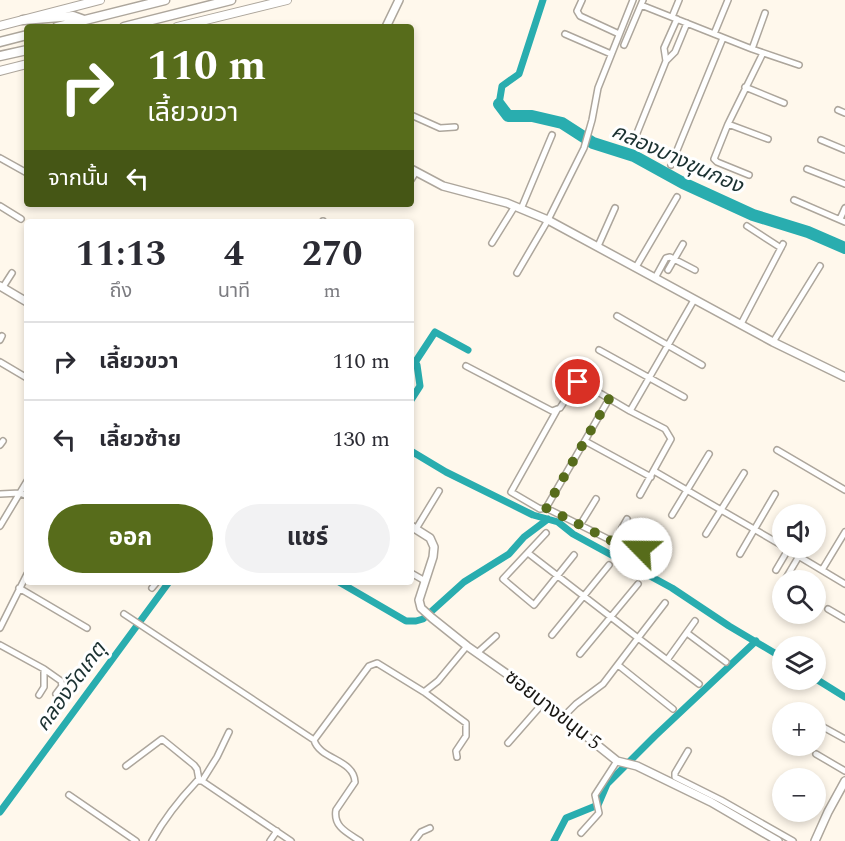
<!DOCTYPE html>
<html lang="th">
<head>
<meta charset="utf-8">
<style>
	body { margin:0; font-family:Spectral,"Noto Sans Thai",serif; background:#f2f2f3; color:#2b2b33; height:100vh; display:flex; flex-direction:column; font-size:22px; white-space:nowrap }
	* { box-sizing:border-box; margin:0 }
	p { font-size:20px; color:#7c7c81 }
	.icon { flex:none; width:33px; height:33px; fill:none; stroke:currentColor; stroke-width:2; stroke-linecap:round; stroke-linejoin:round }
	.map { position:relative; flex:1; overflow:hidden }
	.details { position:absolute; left:24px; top:219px; width:390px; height:366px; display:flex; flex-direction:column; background:#fff; border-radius:6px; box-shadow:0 3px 9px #0003 }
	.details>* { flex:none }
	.guide { position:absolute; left:24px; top:24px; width:390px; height:183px; border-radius:6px; box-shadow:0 3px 9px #0003; background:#576c1b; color:#fff; overflow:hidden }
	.tools { position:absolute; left:772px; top:504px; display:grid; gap:12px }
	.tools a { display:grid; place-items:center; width:54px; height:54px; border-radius:50%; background:#fff; box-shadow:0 3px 9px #0003; font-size:30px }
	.pin { position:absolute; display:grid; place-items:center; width:51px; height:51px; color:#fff; margin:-26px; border:3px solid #fff; border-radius:50%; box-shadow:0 2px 6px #0007 }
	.me { position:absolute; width:66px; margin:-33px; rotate:293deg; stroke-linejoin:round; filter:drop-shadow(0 0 4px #0008) }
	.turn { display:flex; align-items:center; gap:21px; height:126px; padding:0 24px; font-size:27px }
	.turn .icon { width:78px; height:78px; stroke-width:2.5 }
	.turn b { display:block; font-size:42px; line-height:51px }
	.then { display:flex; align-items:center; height:57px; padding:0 24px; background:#0003; gap:12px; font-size:22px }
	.eta { display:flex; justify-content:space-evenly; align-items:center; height:102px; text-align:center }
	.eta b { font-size:36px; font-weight:700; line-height:42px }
	.cta { display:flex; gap:12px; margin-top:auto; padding:12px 24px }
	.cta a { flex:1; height:69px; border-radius:36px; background:#576c1b; color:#fff; font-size:24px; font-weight:700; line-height:69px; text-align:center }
	.cta a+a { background:#f2f2f3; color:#2b2b33 }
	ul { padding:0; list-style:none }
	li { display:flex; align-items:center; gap:18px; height:78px; padding:0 24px; border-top:2px solid #e1e1e2 }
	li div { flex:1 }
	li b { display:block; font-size:22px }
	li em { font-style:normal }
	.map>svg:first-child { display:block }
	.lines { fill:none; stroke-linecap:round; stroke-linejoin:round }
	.canal { stroke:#29adaf; stroke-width:7 }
	.river { stroke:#29adaf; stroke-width:12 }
	.minor-casing { stroke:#ada69c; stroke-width:8 }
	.tertiary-casing { stroke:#ada69c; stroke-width:10 }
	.secondary-casing { stroke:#ada69c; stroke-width:10 }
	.primary-casing { stroke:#ada69c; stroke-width:11 }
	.minor { stroke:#fff; stroke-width:5 }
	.tertiary { stroke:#fff; stroke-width:7 }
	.secondary { stroke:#fff; stroke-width:8 }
	.primary { stroke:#fff; stroke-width:8 }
	.route { stroke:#576c1b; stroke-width:10; stroke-dasharray:0 18 }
	.labels { text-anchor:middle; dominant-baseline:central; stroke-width:6; stroke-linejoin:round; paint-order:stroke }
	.street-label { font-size:20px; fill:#191713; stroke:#fff }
	.water-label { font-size:21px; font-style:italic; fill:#1b3131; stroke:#fff }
</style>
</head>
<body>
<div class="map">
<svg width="845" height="841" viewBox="0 0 845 841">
	<rect width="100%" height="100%" fill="#fff8ec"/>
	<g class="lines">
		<!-- canal -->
		<path class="canal" d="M499,104l3,-18 17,-12 24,-74
			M411,362l6,3 3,21 -9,14
			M414,364l21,-32 33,18
			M411,451l35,21 87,43 25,7 15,12 99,54 57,38 54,32
			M339,582l67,39h10l7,-2 41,-37 45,-28 15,-17 24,-18
			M816,679l29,18
			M0,812l169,-230
			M554,841l12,-23 32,-13 9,-21 48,-48 101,-95"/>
		<!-- river -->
		<path class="river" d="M499,104l9,12h24l30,7 31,20 41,13 49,27 70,32 55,17 37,16"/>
		<!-- minor casing -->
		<g class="minor-casing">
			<path id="minor" d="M582,0l-5,11 3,5 39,18
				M641,5l111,44 47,16
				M672,17l7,-17
				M565,34l46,20
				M714,34l14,-34
				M624,45l19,-45
				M752,49l13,-36
				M666,61l-2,-13 13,-29
				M745,87l39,16
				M838,110l7,3
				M411,115l29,13 15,-1
				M728,124l40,15
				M821,140l24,10
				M633,143l33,-82 9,-9 12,-29
				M0,158l27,15
				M671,165l52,-127
				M807,169l38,15
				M749,175l-32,-13 -3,-3 14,-35 35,-71
				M411,180l5,-8
				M794,200l51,22
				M0,206l21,13
				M521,209l31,-74
				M840,219l5,-11
				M323,222v-1
				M747,226l34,22
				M492,243l23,-37
				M598,246l17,-38
				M636,267l41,-70
				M668,270l15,-26
				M517,273l31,-53 36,-72 8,-28 6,-32 35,-88
				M655,278l11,-20 4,-1 25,13
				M3,287l9,-14
				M617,316l85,49
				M741,324l42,-80
				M0,340l2,-4
				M773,342l47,-76
				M599,350l85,47
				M0,362l27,16
				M466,366l86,45 8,-3 16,-24 5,-2 49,29 64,-111
				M557,410l-46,82 29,17 6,-1 68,34 13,-23
				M630,411l35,18 6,10 -31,56
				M585,441l66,36
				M0,445l3,-4
				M777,450l68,40
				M654,471l129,75
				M0,494l20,-1 7,3
				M546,508l63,-109
				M809,514l2,-1
				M672,515l37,-61
				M580,525l16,-26
				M0,526l27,-45
				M416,529l23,-38
				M546,533l-43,46 31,26 40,-50
				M706,534l38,-61
				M618,535l23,14
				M785,548l60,36
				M528,553l110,85 -35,46 -27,20 -13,13
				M740,554l35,-60
				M776,570l13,-22
				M822,570l23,-38
				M411,573l14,8
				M786,578l13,-22
				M19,588l68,40
				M152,588l5,-6
				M665,603l-27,35 61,46
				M828,609l17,10
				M124,614l190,126c6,20 40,19 41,42l-19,28c-3,17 12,23 24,31
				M0,628l27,-54
				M687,633l39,29
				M552,635l57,-70
				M0,645l44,24v18l-5,8
				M477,653l19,-17
				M580,654l58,-70
				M667,660l28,-39
				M618,665l55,44
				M44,669l17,12 1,5 -6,8
				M424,692l14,-11 29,-35
				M816,723l29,16
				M314,740l55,-74 8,-3 47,29 42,31v13l-10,15 1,6
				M508,743l36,-41
				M688,751l-13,22v4l46,23 72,41
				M816,754l29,17
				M126,766l36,-27 32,26 3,4 2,11
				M202,781l89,60
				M69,795l67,46
				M581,833l18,-20 -4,-18 22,-34
				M152,841c12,-22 28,-42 45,-60h5l15,-24 12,-25
				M270,841l7,-10
				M414,841l7,-9 9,-4"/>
		</g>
		<!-- tertiary casing -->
		<g class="tertiary-casing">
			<path id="tertiary" d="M386,27l13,-27
				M411,169l32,17 64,17 41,17 225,122 72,35
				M0,286l27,16
				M411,526l19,12 4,9 -1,10 -14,43 2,8 11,10 35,28 57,40 93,75 20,5 74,36 67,39
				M815,841l13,-29 17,-31"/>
		</g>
		<!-- secondary casing -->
		<g class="secondary-casing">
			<path id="secondary" d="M0,26l100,-26
				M177,27l110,-27
				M0,71l27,-7"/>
		</g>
		<!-- primary casing -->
		<g class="primary-casing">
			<path id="primary" d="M23,20l50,-4 11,4
				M57,27l108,-27
				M124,27l107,-27
				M0,42l27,-7
				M0,56l27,-6"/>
		</g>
		<!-- minor -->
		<use href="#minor" class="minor"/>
		<!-- tertiary -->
		<use href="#tertiary" class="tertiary"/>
		<!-- secondary -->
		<use href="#secondary" class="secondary"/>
		<!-- primary -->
		<use href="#primary" class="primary"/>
	</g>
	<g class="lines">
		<!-- route -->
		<path class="route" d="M578,382l7,2 24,15 -63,109 68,34 4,-7 23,14"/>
	</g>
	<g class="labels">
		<!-- street labels -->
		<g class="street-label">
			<text transform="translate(553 710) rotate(38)">ซอยบางขนุน 5</text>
		</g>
		<!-- water labels -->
		<g class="water-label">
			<text transform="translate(677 159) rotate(24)">คลองบางขุนกอง</text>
			<text transform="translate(71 687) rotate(-54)">คลองวัดเกตุ</text>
		</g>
	</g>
</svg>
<div class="tools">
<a><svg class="icon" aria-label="sound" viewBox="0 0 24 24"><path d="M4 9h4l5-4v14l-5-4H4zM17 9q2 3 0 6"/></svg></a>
<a><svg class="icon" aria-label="search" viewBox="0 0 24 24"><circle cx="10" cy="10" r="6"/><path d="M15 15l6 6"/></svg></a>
<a><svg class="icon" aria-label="layers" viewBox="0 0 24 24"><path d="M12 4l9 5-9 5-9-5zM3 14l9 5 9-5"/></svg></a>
<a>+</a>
<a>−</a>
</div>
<div class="pin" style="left:578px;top:382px;background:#d93025"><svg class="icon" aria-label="arrive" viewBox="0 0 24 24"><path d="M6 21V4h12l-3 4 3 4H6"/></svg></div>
<svg class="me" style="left:641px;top:549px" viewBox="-20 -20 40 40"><circle r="19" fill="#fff"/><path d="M0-13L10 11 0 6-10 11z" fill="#576c1b"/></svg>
<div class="guide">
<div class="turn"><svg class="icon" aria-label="right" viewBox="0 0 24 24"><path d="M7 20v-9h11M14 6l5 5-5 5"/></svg><div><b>110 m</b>เลี้ยวขวา</div></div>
<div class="then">จากนั้น<svg class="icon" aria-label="left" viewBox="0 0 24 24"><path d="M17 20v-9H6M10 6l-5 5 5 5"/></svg></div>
</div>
<section class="details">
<div class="eta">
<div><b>11:13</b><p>ถึง</p></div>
<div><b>4</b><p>นาที</p></div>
<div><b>270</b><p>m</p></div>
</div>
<ul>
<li><svg class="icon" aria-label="right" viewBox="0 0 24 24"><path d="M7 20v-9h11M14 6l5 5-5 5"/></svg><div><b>เลี้ยวขวา</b></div><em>110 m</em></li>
<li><svg class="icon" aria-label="left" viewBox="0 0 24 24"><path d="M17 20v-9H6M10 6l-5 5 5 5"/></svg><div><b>เลี้ยวซ้าย</b></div><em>130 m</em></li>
</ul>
<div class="cta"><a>ออก</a><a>แชร์</a></div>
</section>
</div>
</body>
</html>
